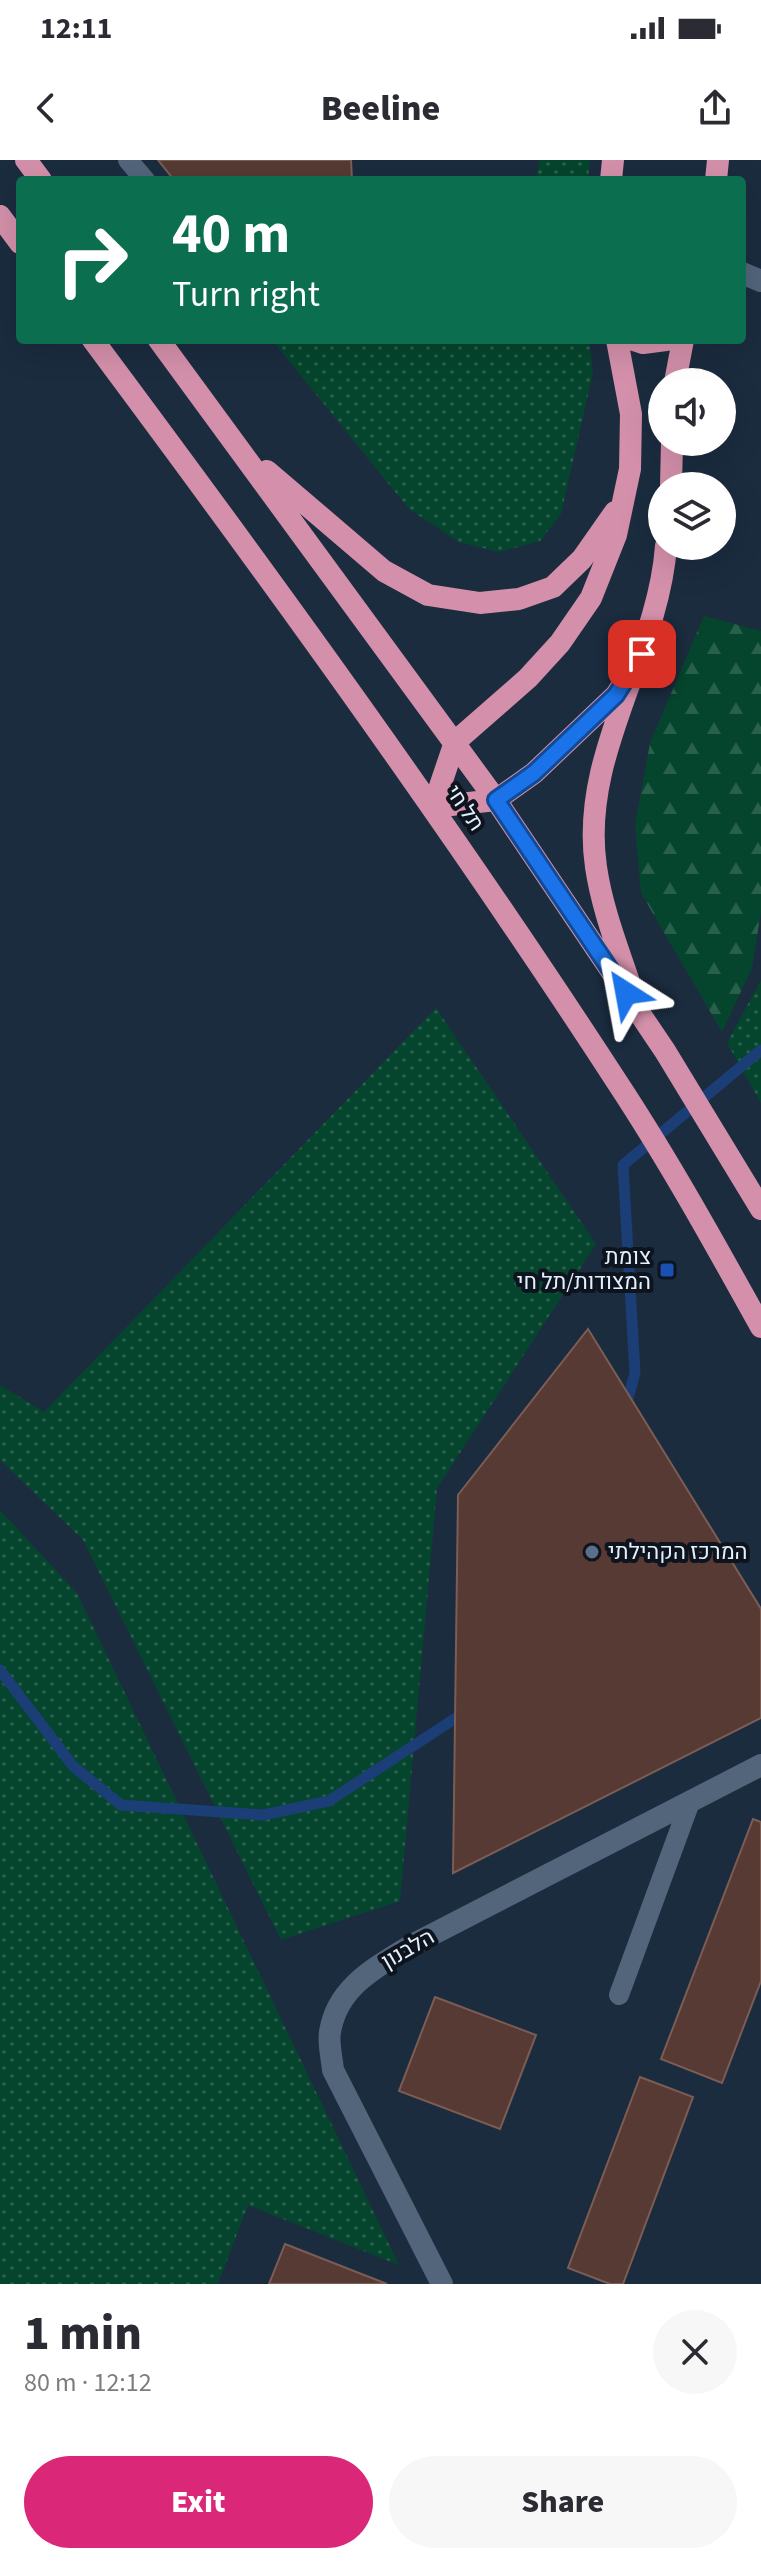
<!DOCTYPE html>
<html lang="en">
<head>
<meta charset="utf-8">
<style>
	body { margin:0; font-family:"Source Sans 3",Heebo,sans-serif; background:#f7f7f7; color:#2b2b33; height:100vh; display:flex; flex-direction:column; font-size:30px; white-space:nowrap }
	* { box-sizing:border-box; margin:0 }
	p { font-size:26px; color:#7c7c81 }
	.icon { flex:none; width:44px; height:44px; fill:none; stroke:currentColor; stroke-width:2; stroke-linecap:round; stroke-linejoin:round }
	.map { position:relative; height:2124px; overflow:hidden }
	.details { display:flex; flex-direction:column; background:#fff; flex:1 }
	.details>* { flex:none }
	.guide { position:absolute; left:16px; top:16px; width:730px; height:168px; border-radius:8px; box-shadow:0 8px 32px #0002; background:#0b6e4f; color:#fff; overflow:hidden }
	.controls { position:absolute; left:648px; top:208px; display:grid; gap:16px }
	.controls a { display:grid; place-items:center; width:88px; height:88px; border-radius:50%; background:#fff; box-shadow:0 8px 32px #0002; font-size:40px }
	.pin { position:absolute; display:grid; place-items:center; width:68px; height:68px; color:#fff; margin:-34px; border-radius:16px; box-shadow:0 4px 12px #0006 }
	.me { position:absolute; width:88px; margin:-44px; rotate:326deg; stroke-linejoin:round; filter:drop-shadow(0 0 6px #0008) }
	.turn { display:flex; align-items:center; gap:28px; height:168px; padding:0 24px; font-size:36px }
	.turn .icon { width:104px; height:104px; stroke-width:2.5 }
	.turn b { display:block; font-size:56px; line-height:68px }
	.round { display:grid; place-items:center; flex:none; width:84px; height:84px; border-radius:42px; background:#f7f7f7 }
	.summary { display:flex; align-items:center; justify-content:space-between; height:136px; padding:0 24px }
	h1 { font-size:48px; font-weight:800; line-height:60px }
	.action { display:flex; gap:16px; margin-top:auto; padding:16px 24px }
	.action a { flex:1; height:92px; border-radius:48px; background:#db2777; color:#fff; font-size:32px; font-weight:800; line-height:92px; text-align:center }
	.action a+a { background:#f7f7f7; color:#2b2b33 }
	.status { display:flex; justify-content:space-between; align-items:center; height:56px; padding:0 40px; background:#fff; direction:ltr }
	.status svg { height:22px; fill:currentColor }
	header { display:flex; justify-content:space-between; align-items:center; height:104px; padding:0 24px; background:#fff; font-size:36px; font-weight:800 }
	.map>svg:first-child { display:block }
	.grass { fill:url(#grass-dots) }
	.forest { fill:url(#forest-firs) }
	.lines { fill:none; stroke-linecap:round; stroke-linejoin:round }
	.stream { stroke:#1b3e76; stroke-width:11 }
	.building { fill:#563a33; stroke:#7b5d55; stroke-width:2 }
	.service { stroke:#52657b; stroke-width:20 }
	.minor { stroke:#52657b; stroke-width:22 }
	.tertiary { stroke:#52657b; stroke-width:22 }
	.trunk { stroke:#d490aa; stroke-width:22 }
	.route-casing { stroke:#114b97; stroke-width:20 }
	.route { stroke:#1a73e8; stroke-width:14 }
	.transit-dot { fill:#1a4fb4; stroke:#0d141d; stroke-width:3 }
	.service-dot { fill:#5c6f8a; stroke:#0d141d; stroke-width:3 }
	.labels { text-anchor:middle; dominant-baseline:central; stroke-width:8; stroke-linejoin:round; paint-order:stroke }
	.street-label { font-size:22px; fill:#e5f0fd; stroke:#0d141d }
	.poi-label { font-size:22px; fill:#e5f0fd; stroke:#0d141d; text-anchor:end }
</style>
</head>
<body>
<div class="status"><b>12:11</b><svg viewBox="0 0 49 12"><path d="M0 12V9h3v3zM5 12V6h3v6zM10 12V3h3v9zM15 12V0h3v12zM26 1h20v11H26zM47 4h2v5h-2z"/></svg></div>
<header><svg class="icon" aria-label="back" viewBox="0 0 24 24"><path d="M15 5l-7 7 7 7"/></svg>Beeline<svg class="icon" aria-label="share" viewBox="0 0 24 24"><path d="M12 15V3M7 8l5-5 5 5M5 13v7h14v-7"/></svg></header>
<div class="map">
<svg width="761" height="2124" viewBox="0 0 761 2124">
	<defs>
		<pattern id="grass-dots" width="8" height="8" patternUnits="userSpaceOnUse" patternTransform="scale(2)"><rect width="8" height="8" fill="#05452d"/><path d="M2 2h.1M6 6h.1" fill="none" stroke="#29604c" stroke-width="1.8" stroke-linecap="round"/></pattern>
		<pattern id="forest-firs" width="22" height="20" patternUnits="userSpaceOnUse" patternTransform="scale(2)"><rect width="22" height="20" fill="#05452d"/><path d="M5 1l3.5 6h-7zM16 11l3.5 6h-7z" fill="#29604c"/></pattern>
	</defs>
	<rect width="100%" height="100%" fill="#1b2c3f"/>
	<!-- grass -->
	<path class="grass" d="M540,0h50l-2,20h-52z
		M272,180h317l4,32 -32,142 -21,27 -41,11 -40,-10 -50,-33z
		M761,820v123l-34,-60z
		M436,848l160,236 -159,244 -37,413 -119,39 -198,-400 -83,-80v-75l44,27z
		M0,1350l77,83 322,672 -151,-60 -30,79h-218z"/>
	<!-- forest -->
	<path class="forest" d="M704,456l57,15v280l-9,57 -30,64 -81,-139 -6,-67 15,-83z"/>
	<g class="lines">
		<!-- stream -->
		<path class="stream" d="M625,1249l10,-36 -12,-208 138,-115
			M0,1510l73,96 48,39 142,10 66,-14 136,-89"/>
	</g>
	<!-- building -->
	<path class="building" d="M158,0h193l1,20h-178z
		M588,1169l173,280v109l-308,155 5,-378z
		M753,1659l8,3v159l-39,102 -61,-24z
		M435,1837l101,38 -36,94 -101,-38z
		M640,1917l53,20 -70,187h-13l-42,-16z
		M285,2084l102,40h-118z"/>
	<g class="lines">
		<!-- service -->
		<path class="service" d="M128,0l17,20
			M619,1835l71,-193"/>
		<!-- minor -->
		<path class="minor" d="M442,2124l-109,-214c-1,-12 -5,-26 -3,-38 7,-45 45,-64 80,-86l351,-181"/>
		<!-- tertiary -->
		<path class="tertiary" d="M742,113l19,8"/>
		<!-- trunk -->
		<path class="trunk" d="M26,0l15,20
			M611,20l2,-20
			M716,20l2,-20
			M0,56l20,27
			M93,180c181,243 359,488 524,742 52,79 98,162 144,245
			M159,180l337,460 169,251 96,158
			M634,180l9,3 23,-3
			M675,222l8,-42
			M267,311l117,100 44,24 52,8 39,-4 34,-12 29,-28 33,-47
			M671,326l1,-44
			M433,647l22,-65 73,-64 32,-35 31,-45 25,-63 14,-66 1,-55 -14,-74
			M433,647l63,-7 38,-27 82,-78 9,-14
			M630,825c-13,-39 -28,-77 -34,-118 -17,-113 62,-211 70,-321"/>
	</g>
	<g class="lines">
		<!-- route casing -->
		<g class="route-casing">
			<path id="route" d="M626,833l-130,-193 38,-27 82,-78 26,-41"/>
		</g>
		<!-- route -->
		<use href="#route" class="route"/>
	</g>
	<!-- markers -->
	<rect class="transit-dot" x="659" y="1102" width="16" height="16" rx="4"/>
	<circle class="service-dot" cx="592" cy="1392" r="8"/>
	<g class="labels">
		<!-- street labels -->
		<g class="street-label">
			<text transform="translate(465 648) rotate(56)">תל חי</text>
			<text transform="translate(408 1789) rotate(-30)">הלבנון</text>
		</g>
		<!-- poi labels -->
		<g class="poi-label">
			<text x="651" y="1097">צומת<tspan x="651" dy="25">המצודות/תל חי</tspan></text>
			<text x="608" y="1392" text-anchor="start">המרכז הקהילתי</text>
		</g>
	</g>
</svg>
<div class="controls">
<a><svg class="icon" aria-label="sound" viewBox="0 0 24 24"><path d="M4 9h4l5-4v14l-5-4H4zM17 9q2 3 0 6"/></svg></a>
<a><svg class="icon" aria-label="layers" viewBox="0 0 24 24"><path d="M12 4l9 5-9 5-9-5zM3 14l9 5 9-5"/></svg></a>
</div>
<div class="pin" style="left:642px;top:494px;background:#d93025"><svg class="icon" aria-label="arrive" viewBox="0 0 24 24"><path d="M6 21V4h12l-3 4 3 4H6"/></svg></div>
<svg class="me" style="left:626px;top:833px" viewBox="-20 -20 40 40"><path d="M0-17L14 15 0 8-14 15z" fill="#1a73e8" stroke="#fff" stroke-width="4"/></svg>
<div class="guide">
<div class="turn"><svg class="icon" aria-label="right" viewBox="0 0 24 24"><path d="M7 20v-9h11M14 6l5 5-5 5"/></svg><div><b>40 m</b>Turn right</div></div>
</div>
</div>
<section class="details">
<div class="summary"><div><h1>1 min</h1><p>80 m · 12:12</p></div><a class="round"><svg class="icon" aria-label="close" viewBox="0 0 24 24"><path d="M6 6l12 12M18 6L6 18"/></svg></a></div>
<div class="action"><a>Exit</a><a>Share</a></div>
</section>
</body>
</html>
